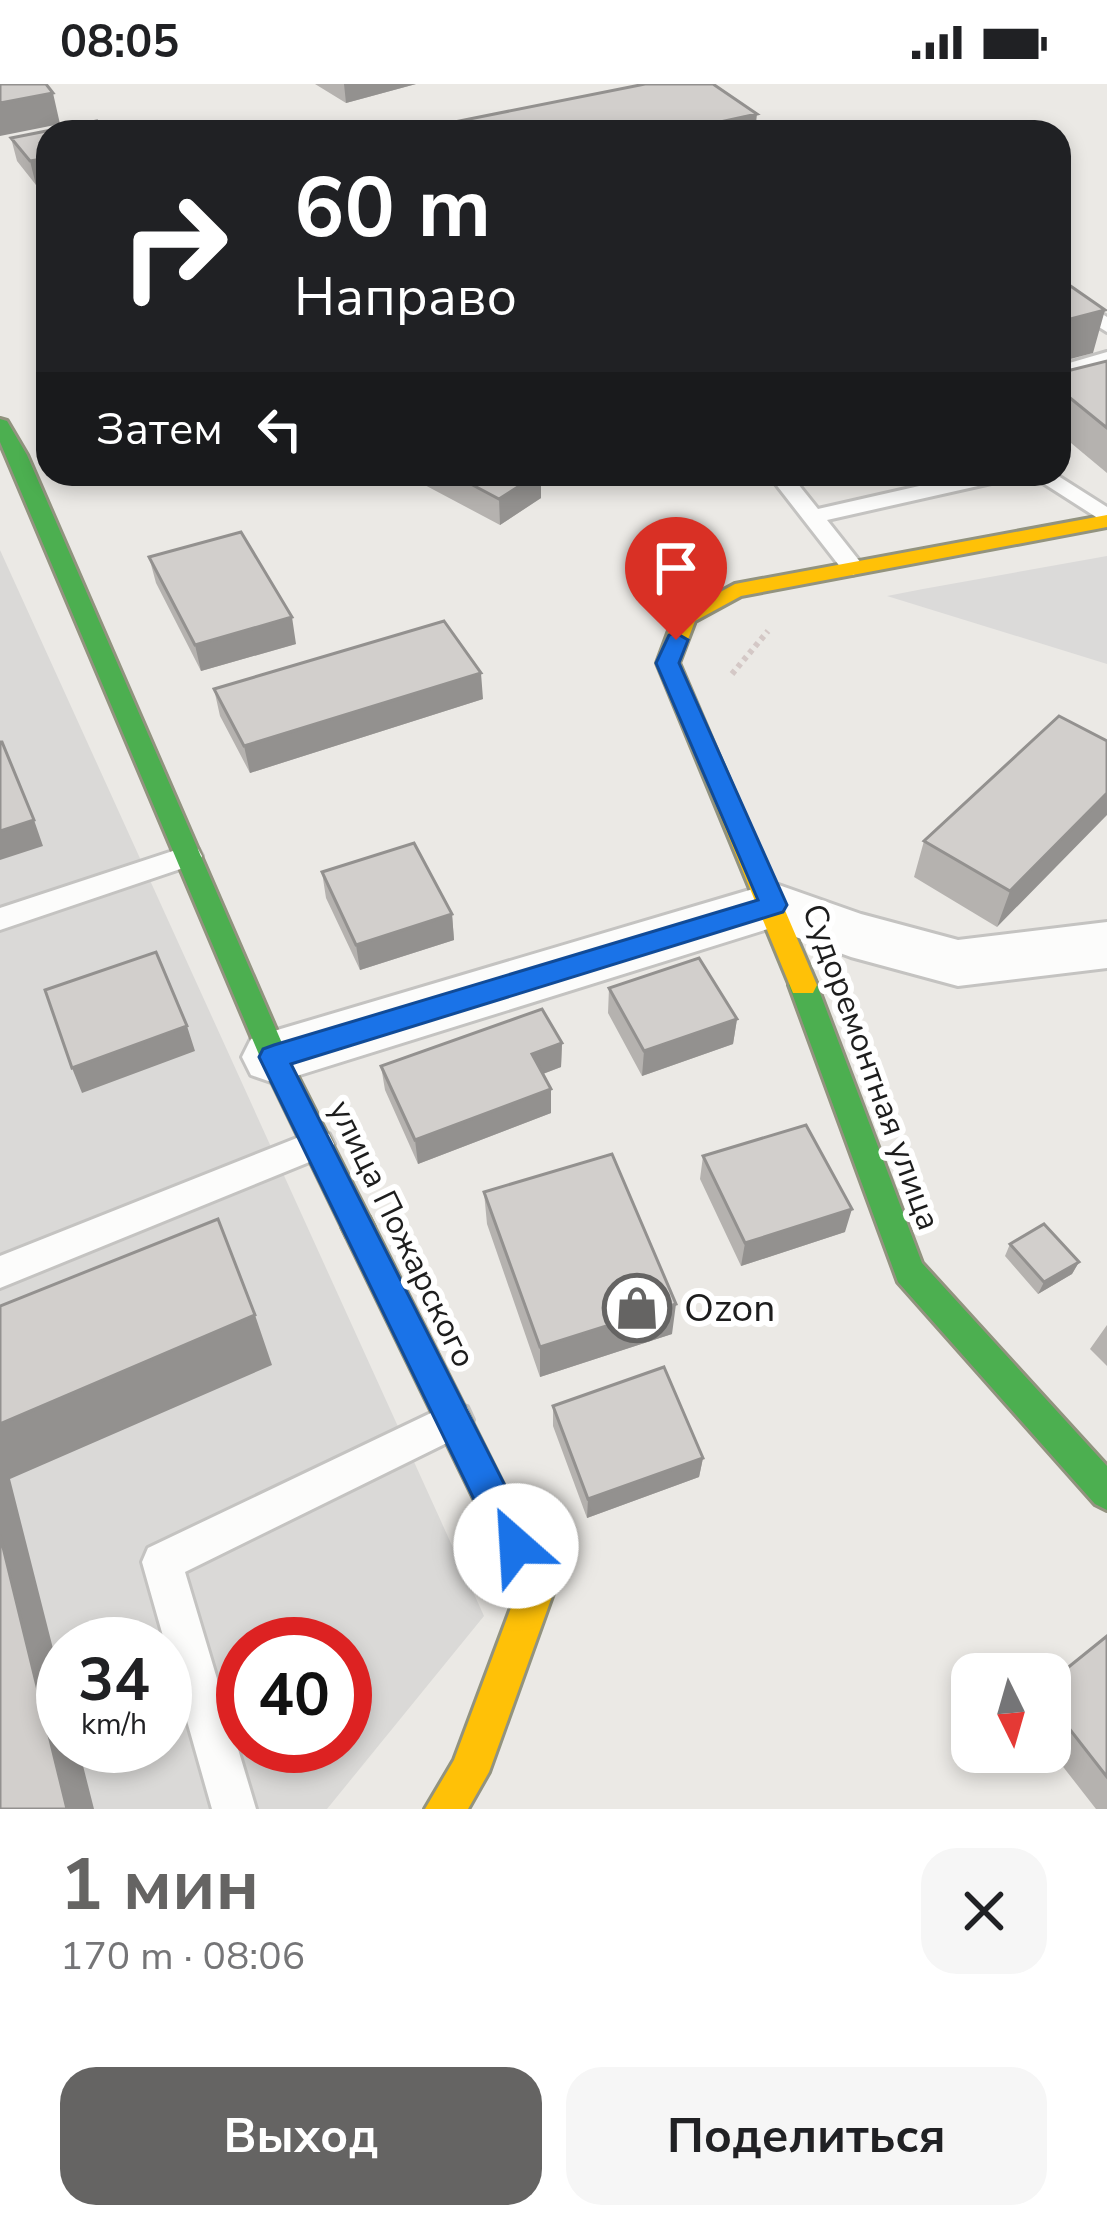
<!DOCTYPE html>
<html lang="ru">
<head>
<meta charset="utf-8">
<style>
	body { margin:0; font-family:"Nunito Sans",sans-serif; background:#f6f6f6; color:#202124; height:100vh; display:flex; flex-direction:column; font-size:45px; white-space:nowrap }
	* { box-sizing:border-box; margin:0 }
	p { font-size:39px; color:#757577 }
	.icon { flex:none; width:66px; height:66px; fill:none; stroke:currentColor; stroke-width:2; stroke-linecap:round; stroke-linejoin:round }
	.map { position:relative; height:1725px; overflow:hidden }
	.drawer { display:flex; flex-direction:column; background:#fff; flex:1 }
	.drawer>* { flex:none }
	.top-card { position:absolute; left:36px; top:36px; width:1035px; height:366px; border-radius:36px; box-shadow:0 6px 18px #0003; background:#202124; color:#fff; overflow:hidden }
	.needle { width:78px; rotate:175deg }
	.fabs { position:absolute; left:951px; top:1569px; display:grid; gap:24px }
	.fabs a { display:grid; place-items:center; width:120px; height:120px; border-radius:24px; background:#fff; box-shadow:0 6px 18px #0003; font-size:60px }
	.speed { position:absolute; left:36px; top:1533px; display:flex; gap:24px; font-size:60px; font-weight:700; text-align:center }
	.speed>* { display:grid; place-content:center; width:156px; height:156px; border-radius:50%; background:#fff; box-shadow:0 6px 18px #0003; line-height:1 }
	.speed small { font-size:30px; font-weight:400 }
	.speed .limit { border:18px solid #d22; background:#fff; color:#111 }
	.pin { position:absolute; display:grid; place-items:center; width:102px; height:102px; color:#fff; margin:-123px -51px; border-radius:50% 50% 50% 0; rotate:-45deg; box-shadow:0 0 12px #0007 }
	.pin .icon { rotate:45deg }
	.me { position:absolute; width:132px; margin:-66px; rotate:334deg; stroke-linejoin:round; filter:drop-shadow(0 0 9px #0008) }
	.turn { display:flex; align-items:center; gap:42px; height:252px; padding:0 60px; font-size:54px }
	.turn .icon { width:156px; height:156px; stroke-width:2.5 }
	.turn b { display:block; font-size:84px; line-height:102px }
	.then { display:flex; align-items:center; height:114px; padding:0 60px; background:#0003; gap:24px; font-size:45px }
	.round { display:grid; place-items:center; flex:none; width:126px; height:126px; border-radius:36px; background:#f6f6f6 }
	.overview { display:flex; align-items:center; justify-content:space-between; height:204px; padding:0 60px }
	h1 { font-size:72px; font-weight:700; line-height:90px; color:#656463 }
	.action { display:flex; gap:24px; margin-top:auto; padding:24px 60px }
	.action a { flex:1; height:138px; border-radius:36px; background:#656463; color:#fff; font-size:48px; font-weight:700; line-height:138px; text-align:center }
	.action a+a { background:#f6f6f6; color:#202124 }
	.status { display:flex; justify-content:space-between; align-items:center; height:84px; padding:0 60px; background:#fff; direction:ltr }
	.status svg { height:33px; fill:currentColor }
	.map>svg:first-child { display:block }
	.residential { fill:#dad9d7; fill-rule:evenodd }
	.parking { fill:#dbdad9 }
	.lines { fill:none; stroke-linecap:round; stroke-linejoin:round }
	.lane-casing { stroke:#c4c3c1; stroke-width:6 }
	.street-casing { stroke:#c4c3c1; stroke-width:6 }
	.fast-casing { stroke:#92937f; stroke-width:6 }
	.slow-casing { stroke:#92937f; stroke-width:6 }
	.path { stroke:#d4c8c6; stroke-width:6; stroke-dasharray:4.5 4.5; stroke-linecap:butt }
	.lane { fill:#fcfcfb; fill-rule:evenodd }
	.street { fill:#fcfcfb; fill-rule:evenodd }
	.fast { fill:#4caf50; fill-rule:evenodd }
	.slow { fill:#ffc107; fill-rule:evenodd }
	.wall { fill:#b5b2af }
	.shaded-wall { fill:#93918f }
	.building { fill:#d2cfcc; stroke:#93918f; stroke-width:3 }
	.route { fill:#1a73e8; stroke:#114b97; stroke-width:3 }
	.labels { text-anchor:middle; dominant-baseline:central; stroke-width:12; stroke-linejoin:round; paint-order:stroke }
	.street-label { font-size:33px; fill:#1d1d1d; stroke:#fff }
	.near-poi-label { font-size:39px; fill:#1d1d1d; stroke:#fff; text-anchor:start }
</style>
</head>
<body>
<div class="status"><b>08:05</b><svg viewBox="0 0 49 12"><path d="M0 12V9h3v3zM5 12V6h3v6zM10 12V3h3v9zM15 12V0h3v12zM26 1h20v11H26zM47 4h2v5h-2z"/></svg></div>
<div class="map">
<svg width="1107" height="1725" viewBox="0 0 1107 1725">
	<rect width="100%" height="100%" fill="#ebe9e5"/>
	<!-- residential -->
	<path class="residential" d="M0,466l484,1066 -157,193h-327zM63,1560h102v102h-102zM243,1560h102v102h-102z"/>
	<!-- parking -->
	<path class="parking" d="M1107,472v108l-220,-68 36,-7z"/>
	<g class="lines">
		<!-- lane casing -->
		<g class="lane-casing">
			<path id="lane" d="M1059,203l48,30v15l-48,-30z
				M1107,268v12l-48,14v-12z
				M768,390h22l28,35 154,-35h40l-3,5 -182,41 38,48 -12,7 -8,-2z
				M1029,390h26l52,33v17z
				M188,762l10,3 4,7 -4,7 -198,67v-22z
				M317,1046l12,4 5,10 -5,10 -329,134v-32z
				M454,1318l13,5 6,13 -6,13 -282,139 71,237h-44l-70,-247 6,-14z"/>
		</g>
		<!-- street casing -->
		<g class="street-casing">
			<path id="street" d="M773,799l88,31 97,26 149,-18v46l-149,18 -107,-29 -80,-29 -497,155 -23,-8 -9,-18 9,-18 23,-8z"/>
		</g>
		<!-- fast casing -->
		<g class="fast-casing">
			<path id="fast" d="M0,335l7,2 20,34 261,602 86,170 -5,10 -11,4 -11,-4 -87,-180 -260,-615z
				M803,890l10,3 4,8 105,278 185,203v44l-12,-6 -197,-222 -109,-297 4,-8z"/>
		</g>
		<!-- slow casing -->
		<g class="slow-casing">
			<path id="slow" d="M1107,431v12l-366,69 -46,25 -16,42 138,322 -4,8h-20l-136,-330 17,-46 61,-33z
				M358,1129l11,4 186,371 -66,184 -21,37h-43l29,-49 64,-171 -176,-362 5,-10z"/>
		</g>
		<!-- path -->
		<path class="path" d="M732,590l36,-43"/>
		<!-- lane -->
		<use href="#lane" class="lane"/>
		<!-- street -->
		<use href="#street" class="street"/>
		<!-- fast -->
		<use href="#fast" class="fast"/>
		<!-- slow -->
		<use href="#slow" class="slow"/>
	</g>
	<!-- wall -->
	<path class="wall" d="M315,0h101l-70,19z
		M97,37l-61,64 -19,-24 -6,-23z
		M1107,277v112l-48,-40v-60z
		M404,390h137v24l-41,27z
		M849,390h43l-34,9z
		M149,473l147,87 -95,27 -45,-88z
		M214,605l269,10 -233,74 -30,-57z
		M1107,657l-110,186 -83,-50 10,-36z
		M322,788l130,42 2,26 -94,30 -34,-72z
		M609,904l128,31 -4,25 -91,32 -34,-63z
		M562,959l-1,24 -18,7 8,15v24l-133,51 -33,-74 -4,-24z
		M703,1072l142,76 -104,34 -41,-87z
		M484,1108l188,142 -132,43 -53,-153z
		M1010,1160l69,18 -7,12 -34,20 -33,-38z
		M1107,1241v41l-17,-17z
		M553,1322l150,52 -4,19 -112,41 -34,-92z
		M1107,1552v173h-11l-46,-59v-68z"/>
	<!-- shaded-wall -->
	<path class="shaded-wall" d="M344,0h72l-70,19z
		M53,9l7,31 -60,12v-33z
		M757,30l-2,18h-81z
		M48,74v24l-12,3 -6,-24z
		M1105,226l-12,43 -34,9v-40z
		M538,390h3v24l-41,27 -1,-26z
		M859,390h33l-34,9z
		M292,533l4,27 -95,27 -6,-26z
		M481,589l2,26 -233,74 -6,-27z
		M1107,709v22l-110,112 13,-36z
		M34,736l9,26 -43,14v-29z
		M452,830l2,26 -94,30 -4,-25z
		M737,935l-4,25 -91,32 2,-25z
		M187,942l8,25 -113,42 -10,-25z
		M562,959l-1,24 -29,11v-24z
		M551,1005v24l-133,51 -3,-24z
		M852,1125l-7,23 -104,34 4,-23z
		M1079,1178l-7,12 -34,20 6,-12z
		M676,1220l-4,30 -132,43v-30z
		M255,1231l17,50 -262,114 53,209v58h15l16,63h-27l-67,-274v-111z
		M703,1374l-4,19 -112,41 1,-19z"/>
	<!-- building -->
	<path class="building" d="M0,0h46l7,9 -53,10z
		M645,0h68l44,30 -83,18h-233l-7,-6z
		M97,37l10,11h-59v26l-18,3 -19,-23z
		M1059,194l46,32 -46,12z
		M1107,277v67l-48,-39v-16z
		M452,390h86l-39,25z
		M241,448l51,85 -97,28 -46,-88z
		M444,537l37,52 -237,73 -30,-57z
		M1059,632l48,25v52l-97,98 -86,-50z
		M0,658h2l32,78 -34,11z
		M414,759l38,71 -96,31 -34,-73z
		M156,868l31,74 -115,42 -27,-78z
		M699,874l38,61 -93,32 -35,-63z
		M542,925l20,34 -30,11 19,35 -136,51 -34,-74z
		M806,1041l46,84 -107,34 -42,-87z
		M612,1070l64,150 -136,43 -56,-155z
		M218,1135l37,96 -255,109v-118z
		M1044,1140l35,38 -35,20 -34,-38z
		M664,1283l39,91 -115,41 -35,-93z
		M0,1451l67,274h-67z
		M1107,1552v141l-57,-73v-22z"/>
	<!-- route -->
	<path class="route" d="M676,549l12,7 -9,23 108,242 -4,7 -492,152 238,469 6,13 -6,13 -13,5 -13,-5 -244,-502 4,-8 11,-4 484,-145 -102,-237 13,-28z"/>
	<!-- icons -->
	<defs>
		<g id="shop-ring" transform="scale(3.45)"><circle r="9.5" fill="#fff" stroke="#656463" stroke-width="1.5"/><path d="M-5-2.5h2.3a2.7 3.5 0 0 1 5.4 0H5L5.5 6h-11ZM-1.5-2.5h3a1.5 2.3 0 0 0-3 0Z" fill="#656463"/></g>
	</defs>
	<g fill-rule="evenodd">
		<use href="#shop-ring" x="637" y="1224"/>
	</g>
	<g class="labels">
		<!-- street labels -->
		<g class="street-label">
			<text transform="translate(871 983) rotate(70)">Судоремонтная улица</text>
			<text transform="translate(402 1150) rotate(64)">улица Пожарского</text>
		</g>
		<!-- near-poi labels -->
		<g class="near-poi-label">
			<text x="684" y="1224">Ozon</text>
		</g>
	</g>
</svg>
<div class="fabs">
<a><svg class="needle" viewBox="-14 -14 28 28"><path d="M0-13l5 13h-10z" fill="#e53935"/><path d="M0 13l5-13h-10z" fill="#757577"/></svg></a>
</div>
<div class="speed"><div>34<small>km/h</small></div><div class="limit">40</div></div>
<div class="pin" style="left:676px;top:556px;background:#d93025"><svg class="icon" aria-label="arrive" viewBox="0 0 24 24"><path d="M6 21V4h12l-3 4 3 4H6"/></svg></div>
<svg class="me" style="left:516px;top:1462px" viewBox="-20 -20 40 40"><circle r="19" fill="#fff"/><path d="M0-13L10 11 0 6-10 11z" fill="#1a73e8"/></svg>
<div class="top-card">
<div class="turn"><svg class="icon" aria-label="right" viewBox="0 0 24 24"><path d="M7 20v-9h11M14 6l5 5-5 5"/></svg><div><b>60 m</b>Направо</div></div>
<div class="then">Затем<svg class="icon" aria-label="left" viewBox="0 0 24 24"><path d="M17 20v-9H6M10 6l-5 5 5 5"/></svg></div>
</div>
</div>
<section class="drawer">
<div class="overview"><div><h1>1 мин</h1><p>170 m · 08:06</p></div><a class="round"><svg class="icon" aria-label="close" viewBox="0 0 24 24"><path d="M6 6l12 12M18 6L6 18"/></svg></a></div>
<div class="action"><a>Выход</a><a>Поделиться</a></div>
</section>
</body>
</html>
